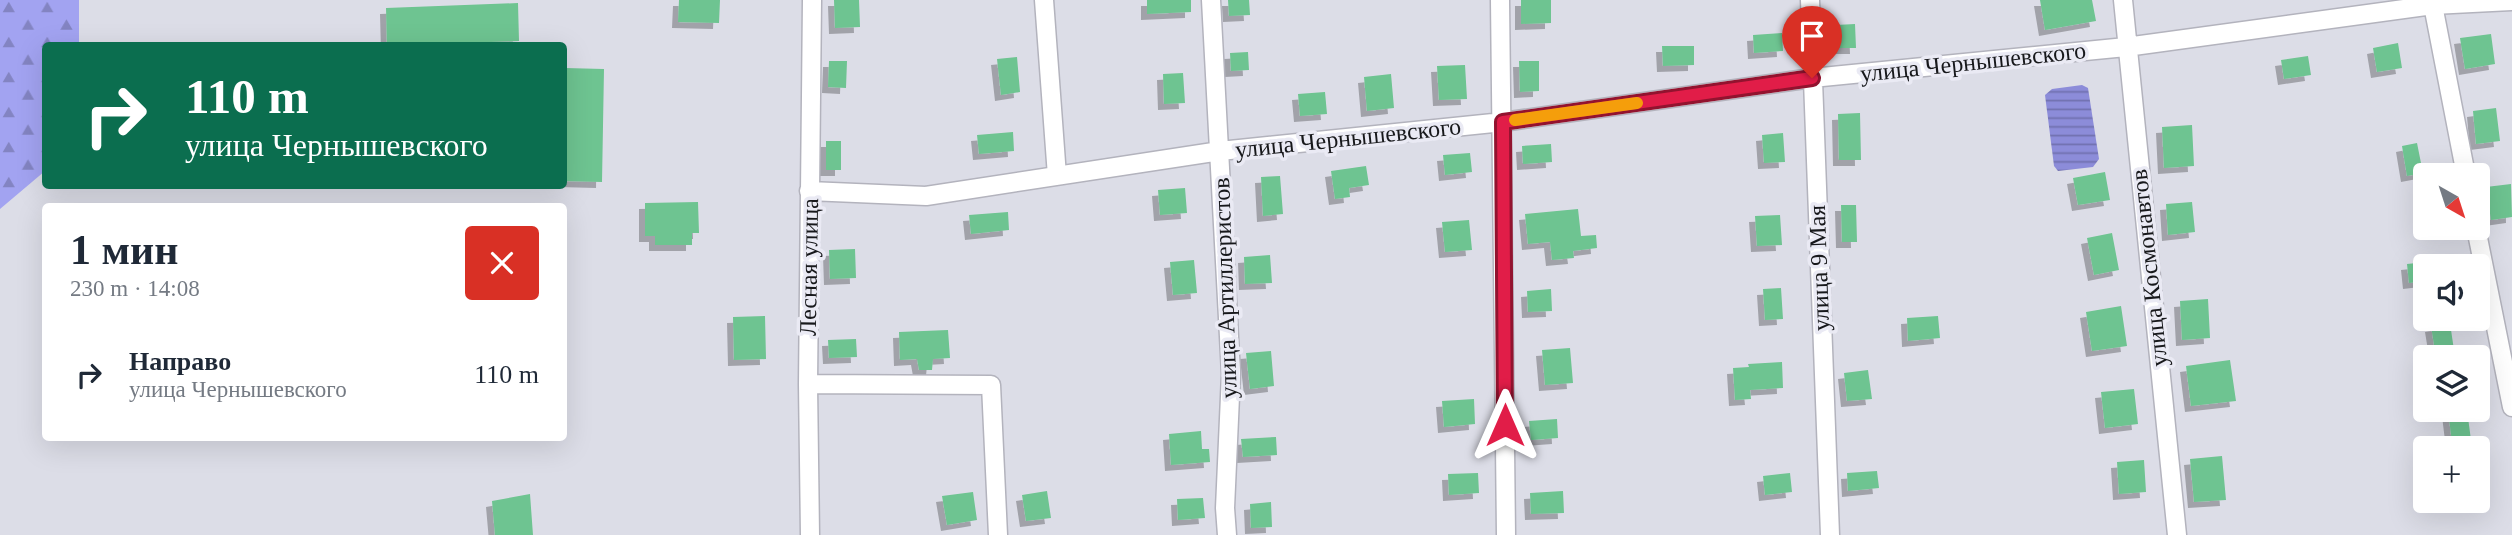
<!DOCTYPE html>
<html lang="ru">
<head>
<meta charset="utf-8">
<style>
	body { margin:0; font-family:"Times New Roman",serif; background:#f6f6f7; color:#1f2937; height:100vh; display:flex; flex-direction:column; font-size:26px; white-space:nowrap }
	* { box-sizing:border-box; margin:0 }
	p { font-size:23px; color:#747a83 }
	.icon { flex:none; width:38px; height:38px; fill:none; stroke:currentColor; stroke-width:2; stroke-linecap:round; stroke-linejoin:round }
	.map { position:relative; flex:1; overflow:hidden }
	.panel { position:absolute; left:42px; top:203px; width:525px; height:238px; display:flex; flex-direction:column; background:#fff; border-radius:7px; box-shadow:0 7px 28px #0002 }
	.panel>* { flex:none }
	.guide { position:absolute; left:42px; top:42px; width:525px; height:147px; border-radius:7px; box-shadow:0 7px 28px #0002; background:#0b6e4f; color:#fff; overflow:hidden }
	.needle { width:46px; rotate:141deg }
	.tools { position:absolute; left:2413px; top:163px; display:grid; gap:14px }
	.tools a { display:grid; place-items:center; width:77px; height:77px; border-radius:7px; background:#fff; box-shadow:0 7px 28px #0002; font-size:35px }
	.pin { position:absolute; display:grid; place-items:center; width:60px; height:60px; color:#fff; margin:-72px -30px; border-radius:50% 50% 50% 0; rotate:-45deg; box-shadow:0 0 7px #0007 }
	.pin .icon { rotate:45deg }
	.me { position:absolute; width:77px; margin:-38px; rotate:0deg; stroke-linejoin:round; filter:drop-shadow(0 0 5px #0008) }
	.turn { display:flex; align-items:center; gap:24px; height:147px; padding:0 28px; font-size:32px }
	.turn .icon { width:91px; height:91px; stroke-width:2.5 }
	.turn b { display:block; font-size:49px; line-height:60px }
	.round { display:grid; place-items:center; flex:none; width:74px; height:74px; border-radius:7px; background:#f6f6f7 }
	.headline { display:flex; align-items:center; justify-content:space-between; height:119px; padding:0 28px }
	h1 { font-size:42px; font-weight:800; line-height:52px }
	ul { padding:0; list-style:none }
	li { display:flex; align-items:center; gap:21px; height:105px; padding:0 28px }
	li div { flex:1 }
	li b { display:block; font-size:26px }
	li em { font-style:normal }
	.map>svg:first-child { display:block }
	.forest { fill:url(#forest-firs) }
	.water { fill:url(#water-rules) }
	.building { fill:#6ec491; filter:url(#shadow) }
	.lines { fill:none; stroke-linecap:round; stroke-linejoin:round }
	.street-casing { stroke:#b3b3bd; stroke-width:21 }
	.street { stroke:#fff; stroke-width:18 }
	.route-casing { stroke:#92132f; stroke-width:18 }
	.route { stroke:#e11d48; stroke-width:12 }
	.slow { stroke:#f59e0b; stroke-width:12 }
	.labels { text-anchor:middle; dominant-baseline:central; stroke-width:7; stroke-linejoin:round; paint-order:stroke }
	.street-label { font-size:24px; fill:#17181b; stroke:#eaeaf4 }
</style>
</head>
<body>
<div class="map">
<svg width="2512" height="535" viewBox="0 0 2512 535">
	<defs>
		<pattern id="forest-firs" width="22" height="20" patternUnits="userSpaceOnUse" patternTransform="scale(1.75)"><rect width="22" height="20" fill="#a2a3f1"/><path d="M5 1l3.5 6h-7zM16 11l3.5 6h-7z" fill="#8384c2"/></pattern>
		<pattern id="water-rules" width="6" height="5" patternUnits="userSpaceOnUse" patternTransform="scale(1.75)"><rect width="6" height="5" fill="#8c8cd9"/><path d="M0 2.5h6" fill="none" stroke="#7171af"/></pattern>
		<filter id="shadow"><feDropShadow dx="-6" dy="6" stdDeviation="0" flood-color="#0004"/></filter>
	</defs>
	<rect width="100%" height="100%" fill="#dcdde7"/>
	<!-- forest -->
	<path class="forest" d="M0,0h79v45l-33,1 -1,125 -45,38z"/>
	<!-- water -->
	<path class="water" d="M2082,85l6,3 11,71 -6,8 -35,4 -4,-5 -9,-71 7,-6z"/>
	<!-- building -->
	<path class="building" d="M679,0h41l-1,23 -41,-1z
		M834,0h25l1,27 -25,1z
		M1147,0h44v12l-44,2z
		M1228,0h21l1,15 -21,1z
		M1521,0h30v23l-30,1z
		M2040,0h52l4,21 -51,9z
		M518,3l1,38 -132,5 -1,-38z
		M1855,24l1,24h-19l-1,-23z
		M1782,33l1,18 -29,2 -1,-18z
		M2491,34l4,30 -30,5 -5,-31z
		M2398,43l4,25 -25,4 -4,-24z
		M1662,46h32v19l-31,1z
		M1248,52l1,18 -18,1 -1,-18z
		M2308,56l3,19 -27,4 -3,-19z
		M1017,57l3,35 -19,3 -4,-36z
		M829,61h18l-1,27 -18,-1z
		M1519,61h20v30l-19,1z
		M1465,65l2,34 -28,1 -2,-34z
		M565,68l39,1 -2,113 -38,-1z
		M1183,73l2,30 -21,1 -1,-30z
		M1391,74l3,34 -27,3 -3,-34z
		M1325,92l2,22 -27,2 -2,-22z
		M2496,108l4,33 -24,3 -3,-33z
		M1860,113l1,47h-22l-1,-46z
		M2192,125l2,41 -30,2 -2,-41z
		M1013,132l1,19 -35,3 -2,-19z
		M1783,133l2,29 -21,1 -2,-28z
		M826,141h15v29h-15z
		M2417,143l6,30 -16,3 -5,-30z
		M1551,144l1,18 -29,2 -1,-18z
		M1470,153l2,19 -27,3 -2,-20z
		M1366,166l3,19 -20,3 1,9 -15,2 -4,-28z
		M2105,172l5,28 -32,5 -5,-27z
		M1280,176l3,38 -20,2 -2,-39z
		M2511,184l1,33 -21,3 -5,-33z
		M1185,188l2,25 -27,2 -2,-25z
		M698,202l1,31h-7v12h-37v-9h-10v-33z
		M2192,202l3,30 -27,3 -2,-31z
		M1841,205h15l1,37h-15z
		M1578,209l3,27 15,-1 1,13 -24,3 1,7 -22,2 -2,-18 -22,2 -3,-30z
		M1008,212l1,18 -38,4 -2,-19z
		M1780,215l2,30 -25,1 -2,-30z
		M1469,220l3,30 -27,2 -3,-30z
		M2112,233l7,37 -25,5 -7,-37z
		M855,249l1,29 -26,1 -1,-29z
		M1270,255l2,28 -27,1 -1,-27z
		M1194,260l3,33 -24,2 -3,-33z
		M2426,262v19l-17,2 -2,-19z
		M1781,288l2,31 -18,1 -2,-31z
		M1551,289l1,22 -24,1 -1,-21z
		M2208,299l2,39 -28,2 -2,-39z
		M2121,306l6,40 -35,5 -6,-39z
		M765,316l1,43 -32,1 -1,-43z
		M1938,316l2,22 -32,3 -1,-23z
		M2450,323l5,34h-19l-5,-31z
		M948,330l2,28 -17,1 -1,11h-13l-2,-11 -17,1 -1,-28z
		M856,339l1,18 -28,1 -1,-18z
		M1570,348l3,35 -28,2 -3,-35z
		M1271,351l3,35 -24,3 -4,-36z
		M2230,360l6,41 -45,5 -5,-40z
		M1782,362l1,26 -33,2 1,9 -16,1 -2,-32 16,-1 -1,-3z
		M1868,370l4,29 -25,2 -3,-28z
		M2134,389l4,35 -33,4 -4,-36z
		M1474,399l1,25 -31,3 -2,-26z
		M2448,410h19l4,30 -19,3z
		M1557,419l1,19 -27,2 -2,-19z
		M1201,431l1,18h7l1,13 -39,3 -2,-31z
		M1276,437l1,18 -34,2 -2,-18z
		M2222,456l4,44 -32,2 -4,-43z
		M2144,460l2,32 -27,2 -2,-32z
		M1877,471l2,17 -31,3 -1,-18z
		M1478,473l1,20 -30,2 -1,-21z
		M1790,473l2,19 -27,3 -2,-19z
		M1047,491l4,27 -25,3 -4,-26z
		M1563,491l1,22 -33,1 -1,-21z
		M973,492l4,28 -30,5 -5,-29z
		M530,494l3,41h-38l-3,-34z
		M1203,498l2,20 -27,2 -1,-21z
		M1271,502l1,25 -21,1 -1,-24z"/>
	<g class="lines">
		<!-- street casing -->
		<g class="street-casing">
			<path id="street" d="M1044,0l13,176
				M1211,0l20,374 -6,134 2,27
				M1500,0l6,535
				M1810,0l20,535
				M2123,0l54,535
				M2432,0l34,175
				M809,191l117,5 294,-45 283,-29 309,-44 314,-31 307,-42 79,-4
				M2476,228l36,179
				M808,384l183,1 7,150
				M810,535l-2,-151 4,-384"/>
		</g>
		<!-- street -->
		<use href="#street" class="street"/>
	</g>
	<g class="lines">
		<!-- route casing -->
		<g class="route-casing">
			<path id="route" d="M1505,425l-2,-303 309,-44"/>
		</g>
		<!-- route -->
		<use href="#route" class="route"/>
		<!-- slow -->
		<path class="slow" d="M1515,120l122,-17"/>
	</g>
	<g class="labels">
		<!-- street labels -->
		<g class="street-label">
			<text transform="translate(1973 62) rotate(-6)">улица Чернышевского</text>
			<text transform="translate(1348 138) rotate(-6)">улица Чернышевского</text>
			<text transform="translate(809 267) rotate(-89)">Лесная улица</text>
			<text transform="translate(1819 268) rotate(-92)">улица 9 Мая</text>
			<text transform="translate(2149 268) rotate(-96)">улица Космонавтов</text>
			<text transform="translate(1225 288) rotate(-92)">улица Артиллеристов</text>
		</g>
	</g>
</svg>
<div class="tools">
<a><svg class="needle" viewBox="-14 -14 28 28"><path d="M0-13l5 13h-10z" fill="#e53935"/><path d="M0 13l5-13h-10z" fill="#747a83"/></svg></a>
<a><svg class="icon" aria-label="sound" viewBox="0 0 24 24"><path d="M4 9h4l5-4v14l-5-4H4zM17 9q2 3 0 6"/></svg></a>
<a><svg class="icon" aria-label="layers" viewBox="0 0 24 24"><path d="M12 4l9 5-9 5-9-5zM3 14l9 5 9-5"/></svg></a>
<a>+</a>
</div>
<div class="pin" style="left:1812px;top:78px;background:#d93025"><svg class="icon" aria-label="arrive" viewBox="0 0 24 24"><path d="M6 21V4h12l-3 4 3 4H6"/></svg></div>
<svg class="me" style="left:1505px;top:425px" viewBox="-20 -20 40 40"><path d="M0-17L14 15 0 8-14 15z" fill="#e11d48" stroke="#fff" stroke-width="4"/></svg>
<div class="guide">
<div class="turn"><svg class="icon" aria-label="right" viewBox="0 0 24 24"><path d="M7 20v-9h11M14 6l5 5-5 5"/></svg><div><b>110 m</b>улица Чернышевского</div></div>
</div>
<section class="panel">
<div class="headline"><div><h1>1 мин</h1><p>230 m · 14:08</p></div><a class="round" style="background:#d93025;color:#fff"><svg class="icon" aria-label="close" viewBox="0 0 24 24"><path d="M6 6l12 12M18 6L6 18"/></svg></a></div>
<ul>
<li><svg class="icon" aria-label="right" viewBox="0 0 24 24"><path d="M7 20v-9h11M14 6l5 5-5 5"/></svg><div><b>Направо</b><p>улица Чернышевского</p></div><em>110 m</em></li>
</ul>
</section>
</div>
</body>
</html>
